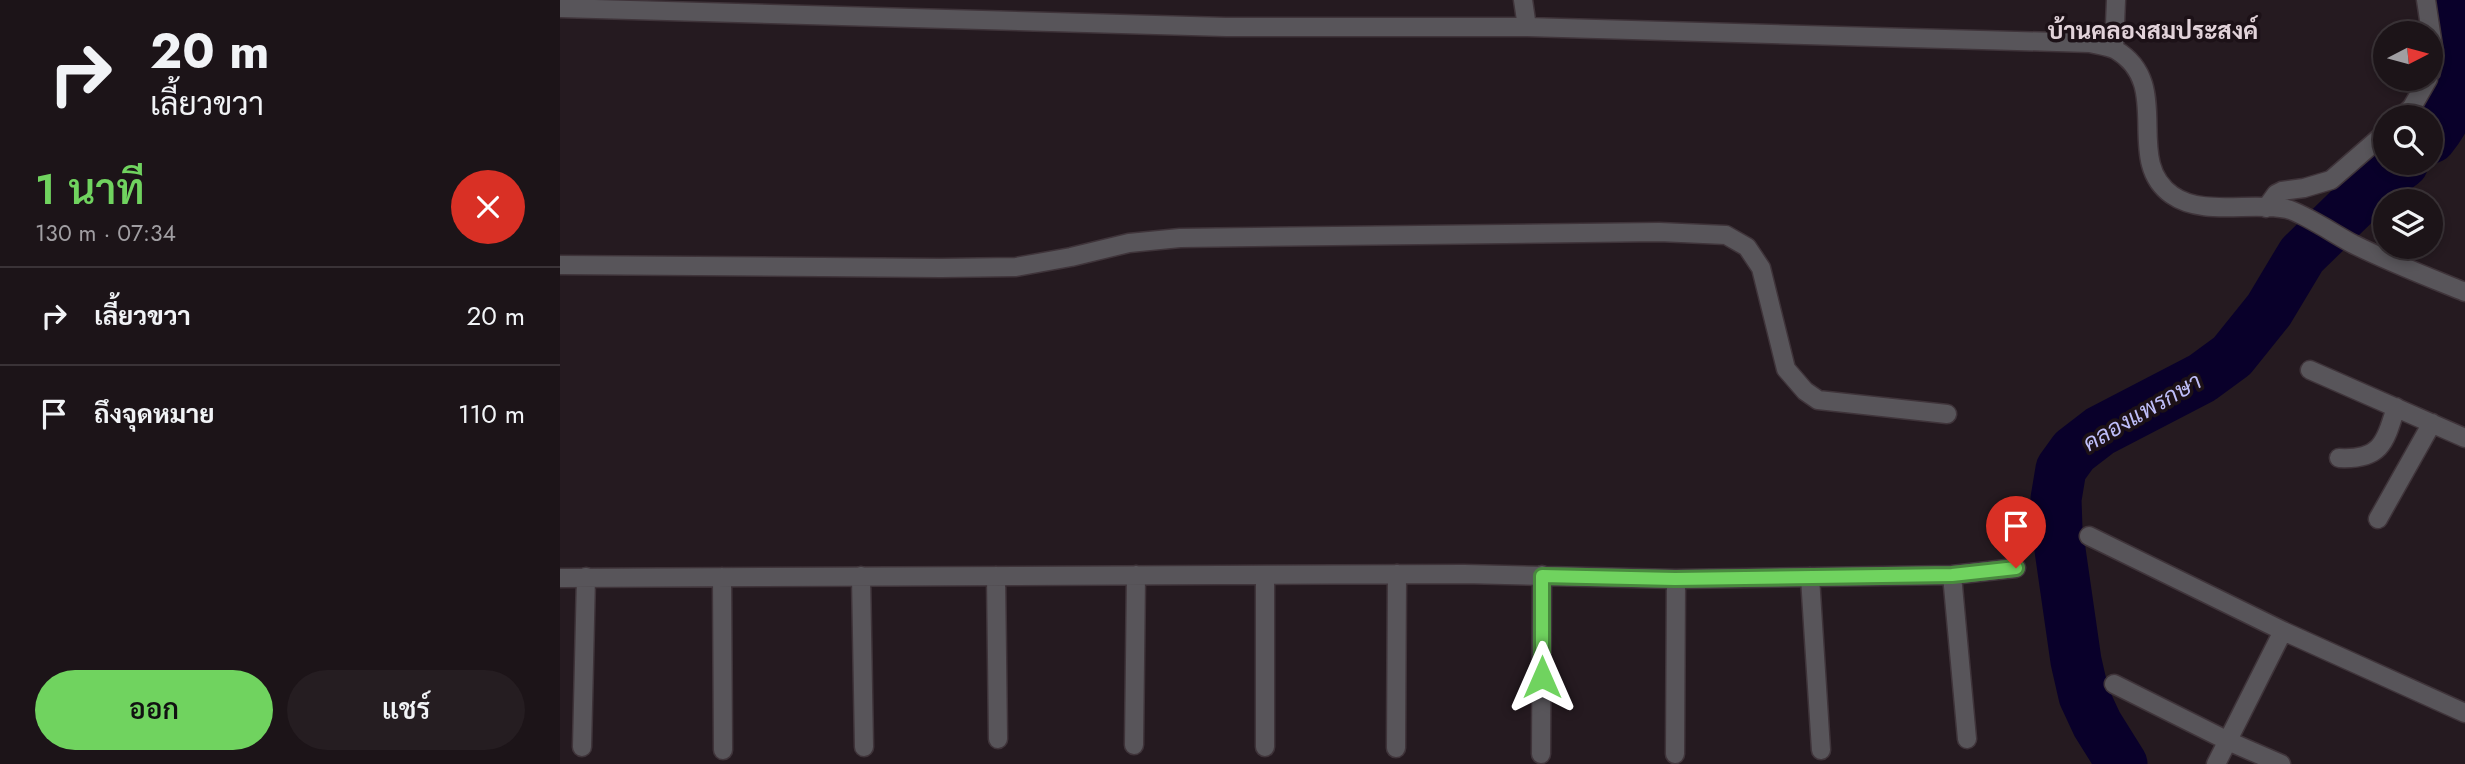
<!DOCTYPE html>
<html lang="th">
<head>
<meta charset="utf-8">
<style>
	body { margin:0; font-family:Jost,Sarabun,sans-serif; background:#251d21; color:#f1f3f6; height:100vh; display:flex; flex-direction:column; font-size:26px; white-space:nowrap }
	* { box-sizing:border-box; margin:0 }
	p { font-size:23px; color:#a09ea2 }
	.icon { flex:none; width:38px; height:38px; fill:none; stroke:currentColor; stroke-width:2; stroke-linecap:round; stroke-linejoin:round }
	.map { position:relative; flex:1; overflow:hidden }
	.panel { display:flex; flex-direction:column; background:#1c1418; width:560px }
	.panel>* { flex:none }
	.top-card { background:#1c1418; color:#f1f3f6; overflow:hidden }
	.needle { width:46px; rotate:84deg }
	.tools { position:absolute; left:1813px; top:21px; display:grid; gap:14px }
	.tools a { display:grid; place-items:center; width:70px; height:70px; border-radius:50%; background:#1c1418; box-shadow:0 4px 10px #0003,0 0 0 2px #3a3337; font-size:35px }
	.pin { position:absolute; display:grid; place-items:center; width:60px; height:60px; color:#fff; margin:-72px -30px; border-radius:50% 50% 50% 0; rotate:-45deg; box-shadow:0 0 7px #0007 }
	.pin .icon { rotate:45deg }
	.me { position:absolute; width:77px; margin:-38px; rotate:0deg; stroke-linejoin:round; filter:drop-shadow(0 0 5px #0008) }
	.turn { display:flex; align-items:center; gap:24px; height:147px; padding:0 35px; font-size:32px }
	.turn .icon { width:91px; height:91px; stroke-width:2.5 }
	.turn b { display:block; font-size:49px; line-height:60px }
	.round { display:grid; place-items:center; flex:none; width:74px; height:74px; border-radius:37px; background:#251d21 }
	.overview { display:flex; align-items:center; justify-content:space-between; height:119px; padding:0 35px }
	h1 { font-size:42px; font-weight:600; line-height:52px; color:#70d35f }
	.primary-button { display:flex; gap:14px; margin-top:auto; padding:14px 35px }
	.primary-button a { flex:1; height:80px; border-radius:42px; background:#70d35f; color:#111; font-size:28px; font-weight:600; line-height:80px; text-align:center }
	.primary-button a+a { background:#251d21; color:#f1f3f6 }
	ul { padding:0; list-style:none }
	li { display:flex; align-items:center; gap:21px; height:98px; padding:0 35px; border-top:2px solid #3a3337 }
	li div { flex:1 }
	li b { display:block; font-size:26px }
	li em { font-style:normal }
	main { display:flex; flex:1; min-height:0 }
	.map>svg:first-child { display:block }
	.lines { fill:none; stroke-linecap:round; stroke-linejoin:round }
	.river { stroke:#09002a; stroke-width:51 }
	.minor-casing { stroke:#3f343a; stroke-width:21 }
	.minor { stroke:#58555a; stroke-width:18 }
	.route-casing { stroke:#49893e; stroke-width:18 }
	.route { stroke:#70d35f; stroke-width:12 }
	.labels { text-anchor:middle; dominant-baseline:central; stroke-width:7; stroke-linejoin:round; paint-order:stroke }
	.water-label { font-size:23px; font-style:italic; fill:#bfbef9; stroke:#1c1117 }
	.quarter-label { font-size:24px; font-weight:bold; fill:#e2d3da; stroke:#1c1117 }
</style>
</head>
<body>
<main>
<section class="panel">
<div class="top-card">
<div class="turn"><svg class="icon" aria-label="right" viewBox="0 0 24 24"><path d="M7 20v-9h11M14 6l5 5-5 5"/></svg><div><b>20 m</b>เลี้ยวขวา</div></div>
</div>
<div class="overview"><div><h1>1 นาที</h1><p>130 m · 07:34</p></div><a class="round" style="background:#d93025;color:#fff"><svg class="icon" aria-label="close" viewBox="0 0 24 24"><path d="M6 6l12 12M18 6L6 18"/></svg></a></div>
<ul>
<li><svg class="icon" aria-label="right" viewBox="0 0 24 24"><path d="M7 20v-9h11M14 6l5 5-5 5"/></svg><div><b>เลี้ยวขวา</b></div><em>20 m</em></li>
<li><svg class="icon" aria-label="arrive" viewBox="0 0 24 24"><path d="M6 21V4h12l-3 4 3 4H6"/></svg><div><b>ถึงจุดหมาย</b></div><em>110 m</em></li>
</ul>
<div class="primary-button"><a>ออก</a><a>แชร์</a></div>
</section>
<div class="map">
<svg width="1905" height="764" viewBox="0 0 1905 764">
	<rect width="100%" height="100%" fill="#251a20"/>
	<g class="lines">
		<!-- river -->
		<path class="river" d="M1871,138c34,-41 30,-86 21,-138
			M1562,764l-25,-40 -13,-28 -8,-35 -19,-132 -1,-30 5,-30 13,-18 26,-20 102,-53 30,-22 37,-46 33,-55 76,-74 25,-18"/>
		<!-- minor casing -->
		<g class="minor-casing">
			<path id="minor" d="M963,0l4,27
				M1866,0l7,46 -2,26
				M0,8l666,19h301l563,16c8,2 19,3 26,7 59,35 6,110 56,145 31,22 80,6 115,14 16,4 49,26 66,35 36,18 75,33 112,48
				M1554,49l2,-49
				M1842,117l10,-10 16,-28
				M1706,208l10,-14 6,-3 22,-3 27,-8 54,-47
				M0,265l381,3 75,-1 55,-10 58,-14 51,-5 479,-6 67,3 21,12 14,21 25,101 19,22 13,9 129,14
				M1750,370l155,68
				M1779,458c42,2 46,-15 57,-51
				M1818,519l54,-96
				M1529,536l194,95 182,82
				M1392,575l15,164
				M301,576l3,171
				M436,576l2,163
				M162,577l1,173
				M1250,577l11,173
				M0,578l904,-4 212,5 276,-4 64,-7
				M1554,684l114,57 53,23
				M574,745l2,-170
				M22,747l4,-170
				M705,747v-172
				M836,748l1,-174
				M981,754l1,-179
				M1115,754l1,-175
				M1656,764l67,-133"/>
		</g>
		<!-- minor -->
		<use href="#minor" class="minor"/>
	</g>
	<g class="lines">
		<!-- route casing -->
		<g class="route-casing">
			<path id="route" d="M982,677v-101l133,3 277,-4 64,-7"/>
		</g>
		<!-- route -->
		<use href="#route" class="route"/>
	</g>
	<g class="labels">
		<!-- water labels -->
		<g class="water-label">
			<text transform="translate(1582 412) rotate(-30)">คลองแพรกษา</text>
		</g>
		<!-- quarter labels -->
		<g class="quarter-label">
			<text x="1593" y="30">บ้านคลองสมประสงค์</text>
		</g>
	</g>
</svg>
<div class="tools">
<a><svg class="needle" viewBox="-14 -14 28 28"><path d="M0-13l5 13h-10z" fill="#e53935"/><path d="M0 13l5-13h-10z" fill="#a09ea2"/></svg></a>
<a><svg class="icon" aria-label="search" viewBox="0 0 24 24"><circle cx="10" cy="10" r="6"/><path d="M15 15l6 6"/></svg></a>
<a><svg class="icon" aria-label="layers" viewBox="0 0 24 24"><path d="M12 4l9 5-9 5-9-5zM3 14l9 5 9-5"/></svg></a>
</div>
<div class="pin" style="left:1456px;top:568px;background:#d93025"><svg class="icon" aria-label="arrive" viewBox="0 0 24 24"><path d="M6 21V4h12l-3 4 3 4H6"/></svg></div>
<svg class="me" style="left:982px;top:677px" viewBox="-20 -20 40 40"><path d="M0-17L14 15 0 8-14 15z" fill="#70d35f" stroke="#fff" stroke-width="4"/></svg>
</div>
</main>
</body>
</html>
